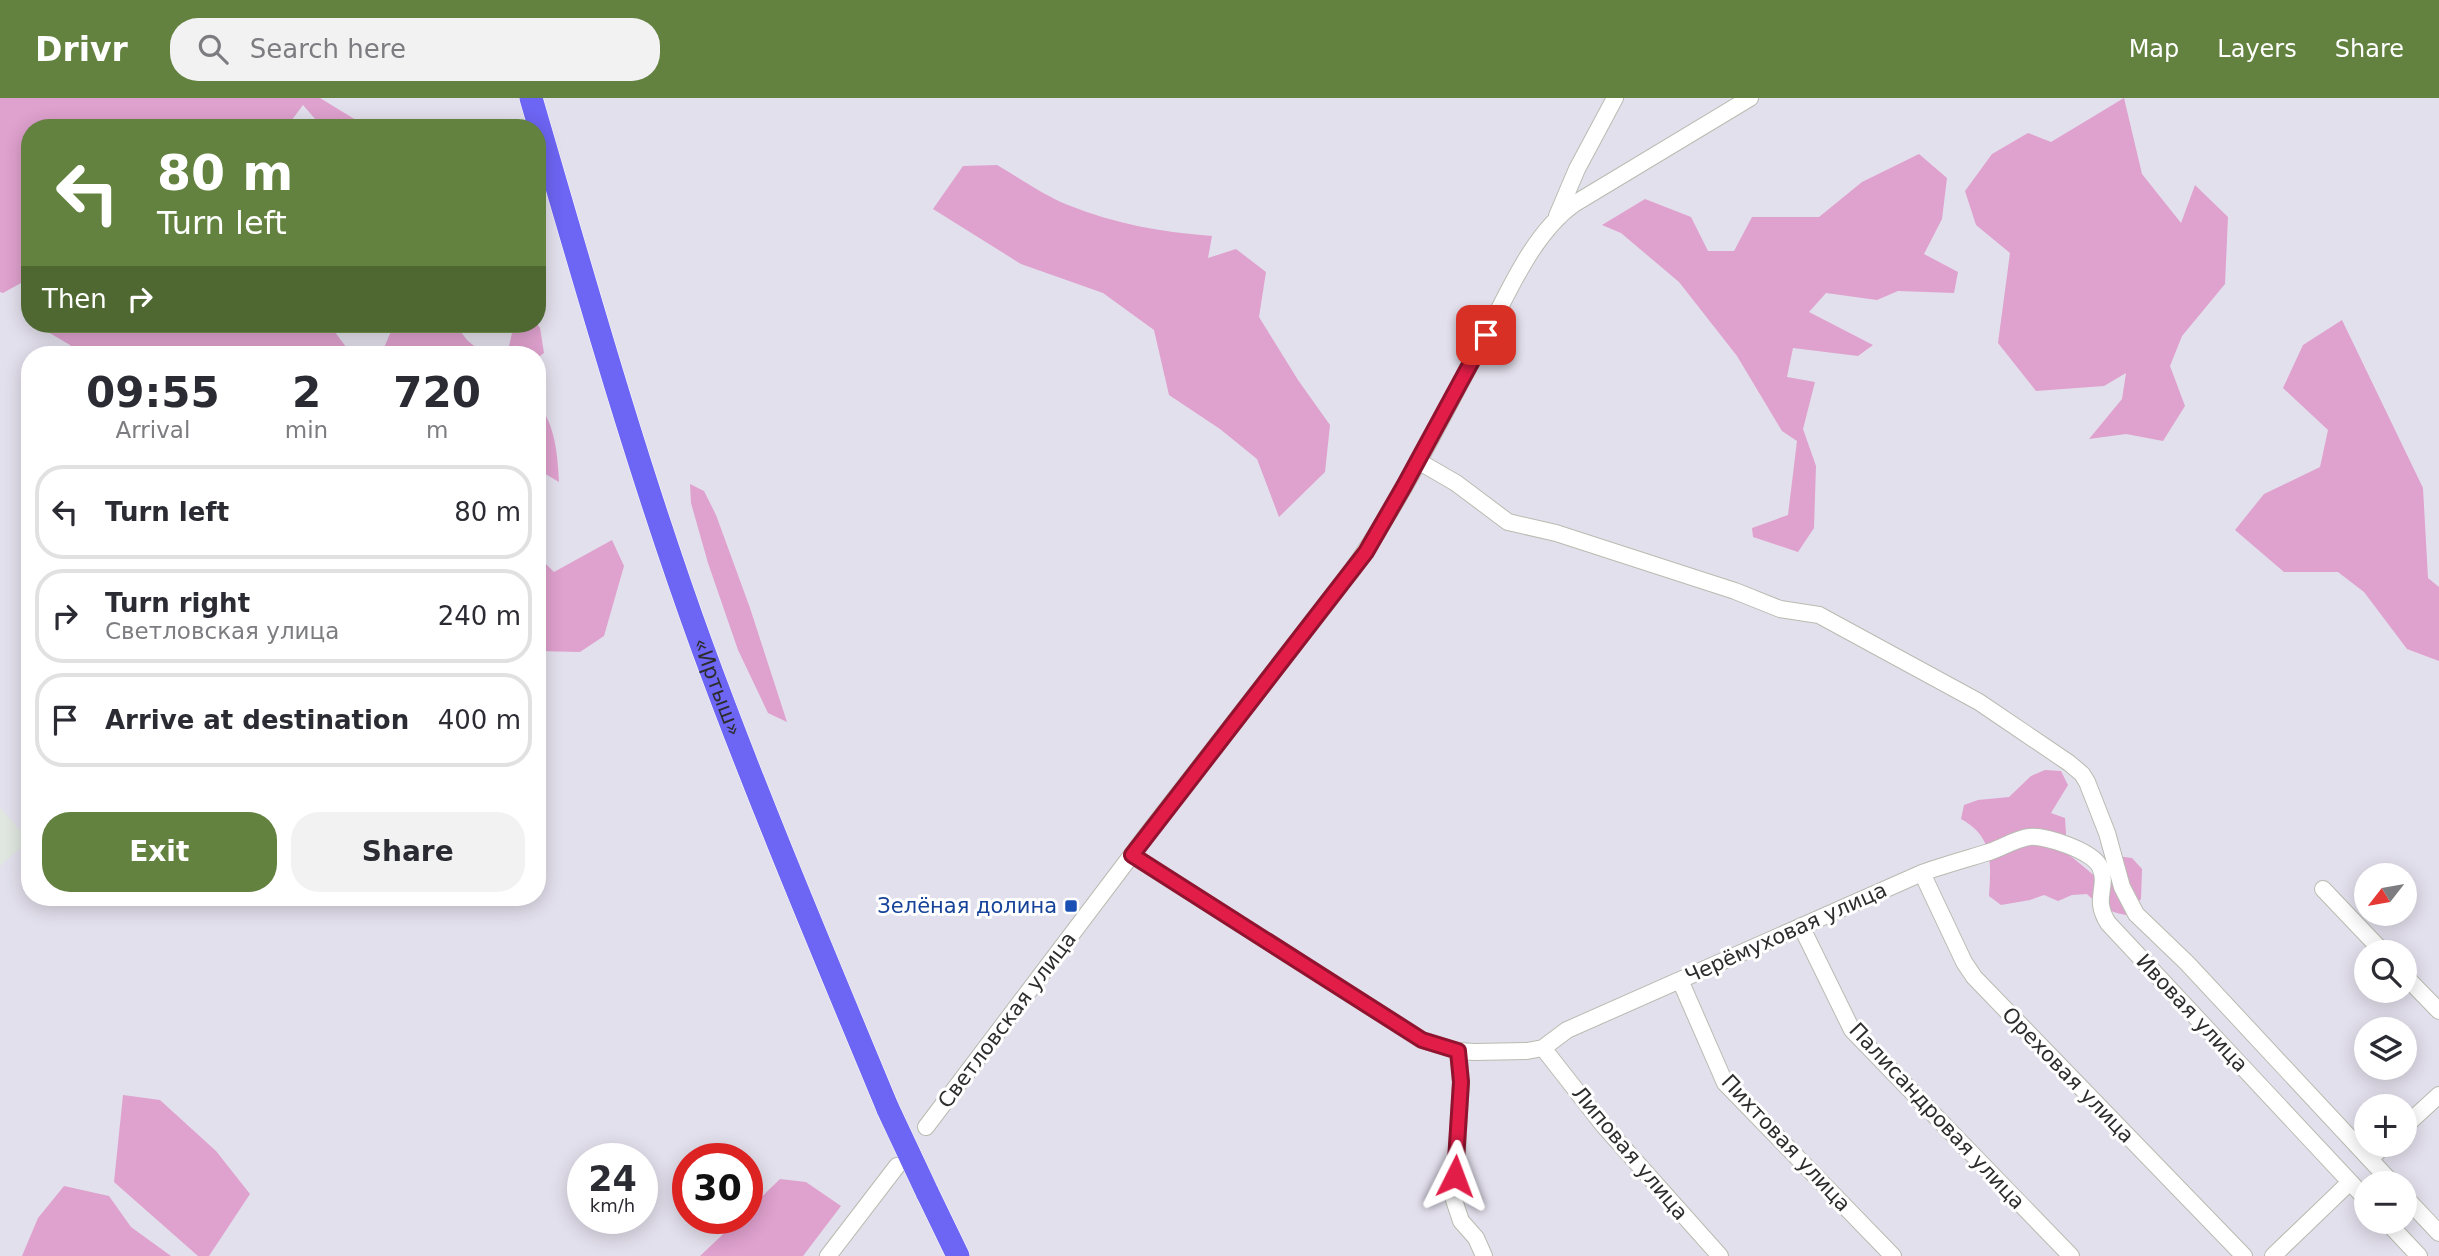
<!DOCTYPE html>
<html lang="en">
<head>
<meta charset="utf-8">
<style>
	body { margin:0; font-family:"DejaVu Sans",sans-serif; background:#f2f2f3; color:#2b2b33; height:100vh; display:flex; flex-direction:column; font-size:26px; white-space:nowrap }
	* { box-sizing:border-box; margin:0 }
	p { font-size:23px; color:#7c7c81 }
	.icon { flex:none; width:38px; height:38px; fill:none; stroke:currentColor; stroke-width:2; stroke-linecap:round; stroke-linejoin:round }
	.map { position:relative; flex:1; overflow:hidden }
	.drawer { position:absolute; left:21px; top:248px; width:525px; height:560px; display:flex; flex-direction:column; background:#fff; border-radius:28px; box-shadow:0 4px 18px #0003 }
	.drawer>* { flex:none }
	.top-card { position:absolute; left:21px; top:21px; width:525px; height:214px; border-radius:28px; box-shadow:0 4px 18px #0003; background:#63823f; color:#fff; overflow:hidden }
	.needle { width:46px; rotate:239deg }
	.fabs { position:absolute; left:2354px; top:765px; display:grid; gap:14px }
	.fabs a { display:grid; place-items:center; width:63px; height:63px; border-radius:50%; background:#fff; box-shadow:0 4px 18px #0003; font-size:35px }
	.speed { position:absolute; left:567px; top:1045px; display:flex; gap:14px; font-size:35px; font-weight:700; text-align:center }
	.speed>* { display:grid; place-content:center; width:91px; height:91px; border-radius:50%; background:#fff; box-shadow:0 4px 18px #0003; line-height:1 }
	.speed small { font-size:18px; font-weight:400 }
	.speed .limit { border:10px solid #d22; background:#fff; color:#111 }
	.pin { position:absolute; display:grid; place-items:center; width:60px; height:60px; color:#fff; margin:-30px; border-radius:14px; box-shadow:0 4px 10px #0006 }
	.me { position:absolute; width:77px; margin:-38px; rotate:3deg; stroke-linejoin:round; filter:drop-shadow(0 0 5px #0008) }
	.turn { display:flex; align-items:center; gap:24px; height:147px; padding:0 21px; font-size:32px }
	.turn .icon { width:91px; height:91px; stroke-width:2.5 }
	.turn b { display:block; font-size:49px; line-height:60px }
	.then { display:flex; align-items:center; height:66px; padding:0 21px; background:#0003; gap:14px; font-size:26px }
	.eta { display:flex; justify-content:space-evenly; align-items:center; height:119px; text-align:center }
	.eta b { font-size:42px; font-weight:600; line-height:49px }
	.cta { display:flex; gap:14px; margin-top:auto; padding:14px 21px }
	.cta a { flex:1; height:80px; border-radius:28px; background:#63823f; color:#fff; font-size:28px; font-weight:600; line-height:80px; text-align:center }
	.cta a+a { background:#f2f2f3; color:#2b2b33 }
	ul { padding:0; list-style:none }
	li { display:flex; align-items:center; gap:21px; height:94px; margin:0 14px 10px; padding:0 7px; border:4px solid #e1e1e2; border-radius:28px }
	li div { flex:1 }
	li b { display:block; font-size:26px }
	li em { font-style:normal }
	header { display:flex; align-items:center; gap:42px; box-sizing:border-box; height:98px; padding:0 35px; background:#63823f; color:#fff }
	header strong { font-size:33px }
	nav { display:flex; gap:38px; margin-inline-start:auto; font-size:24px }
	.search { width:490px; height:63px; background:#f2f2f3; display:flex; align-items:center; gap:18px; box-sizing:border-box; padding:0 24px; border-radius:28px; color:#7c7c81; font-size:26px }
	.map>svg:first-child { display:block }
	.industrial { fill:#e0e6e0 }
	.green { fill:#dfa1ce }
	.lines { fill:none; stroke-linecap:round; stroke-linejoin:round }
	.minor-casing { stroke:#b7bcb0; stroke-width:18 }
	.highway-casing { stroke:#fff; stroke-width:24 }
	.minor { stroke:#fff; stroke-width:16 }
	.highway { stroke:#6d65f3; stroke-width:23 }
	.highway-bridge-casing { stroke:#fff; stroke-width:24; stroke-linecap:butt }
	.highway-bridge { stroke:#6d65f3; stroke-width:23 }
	.route-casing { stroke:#92132f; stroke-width:18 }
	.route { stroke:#e11d48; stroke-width:12 }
	.transit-dot { fill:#1a4fb4; stroke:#fff; stroke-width:2.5 }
	.labels { text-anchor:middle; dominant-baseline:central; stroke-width:6; stroke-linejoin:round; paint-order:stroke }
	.street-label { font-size:21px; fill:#2d2d2d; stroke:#fff }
	.transit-label { font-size:21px; fill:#164399; stroke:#fff; text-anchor:end }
</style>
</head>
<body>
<header>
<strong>Drivr</strong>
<div class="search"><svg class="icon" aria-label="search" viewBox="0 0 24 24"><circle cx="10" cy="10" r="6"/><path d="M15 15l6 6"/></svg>Search here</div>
<nav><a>Map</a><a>Layers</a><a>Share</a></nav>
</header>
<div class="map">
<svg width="2439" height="1158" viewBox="0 0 2439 1158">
	<rect width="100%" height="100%" fill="#e3e0ed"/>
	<!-- industrial -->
	<path class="industrial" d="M0,709l29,34 -29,25z"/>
	<!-- green -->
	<path class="green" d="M0,0h320l36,22 6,8h-50l4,-8 -13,-15 -17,23h-256v150l-27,15 -3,-1z
		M2124,0l18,76 39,49 14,-38 33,32 -3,67 -43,52 -12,30 15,40 -22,35 -37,-7 -37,5 33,-40 4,-26 -22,13 -68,5 -38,-48 12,-90 -34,-28 -11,-34 27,-37 36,-21 23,9z
		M1919,56l28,24 -5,41 -18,35 34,18 -4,21 -56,-2 -21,9 -51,-7 -17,19 64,33 -15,11 -65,-8 -6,29 28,5 -12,47 13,37 -2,62 -16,24 -45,-15 -1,-9 36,-13 9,-74 -15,-10 -45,-75 -58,-74 -58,-49 -19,-8 43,-26 46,18 17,34h26l18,-34h67l43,-35z
		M997,67c23,13 46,30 71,40 46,19 94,27 144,31l-4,22 28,-9 30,23 -7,45 39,63 32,45 -5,47 -46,45 -22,-58 -37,-30 -51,-34 -15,-65 -51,-37 -82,-29 -88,-55 30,-43z
		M2342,222l81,168 5,90 11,9v74l-32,-12 -43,-57 -26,-20h-54l-49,-42 29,-36 56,-27 8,-37 -45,-42 20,-43z
		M48,226h225l1,7 15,1 9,-8h31l23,31h-230l-9,-5 -2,5h-37l-4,-10 -22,-13z
		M394,226h61l12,16 18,15h-104z
		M514,226h23l3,4 4,25 -7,5v-3h-30z
		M537,304c18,21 21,54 22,80l-22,-13z
		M690,386l14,7 12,24 34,93 37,114 -19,-9 -30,-63 -30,-87 -17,-60z
		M612,442l12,26 -20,70 -24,16 -43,-1v-96l17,17z
		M2045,672l16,1 7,14 -17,28 14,5 1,16 -5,14 35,29 20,-21 16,2 10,11 -1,30 -15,16c-17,-3 -27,-9 -39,-21l-15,1 -14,6 -14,-6 -14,5 -29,5 -12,-9c2,-33 5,-59 -28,-77l3,-14 14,-5 31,-3 22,-21z
		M123,997l37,5 56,51 34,43 -41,62h-11l-84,-74z
		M780,1081l26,3 35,24 -38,50h-103l40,-38h7v-7z
		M64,1088l45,10 22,31 40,29h-149l16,-38z"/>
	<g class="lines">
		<!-- minor casing -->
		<g class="minor-casing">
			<path id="minor" d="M1557,118l20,-47 38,-71
				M1418,363l38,22 52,39 48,11 179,58 45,18 39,6 160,87 90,61 13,11 5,8 20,51 15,54 14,27 51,49 205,220
				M1132,757l290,185 36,11 17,1 52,-1 16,-3 24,-18 355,-157c22,-8 44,-14 67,-21 13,-4 26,-13 40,-15 16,-2 64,14 71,30 9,20 -8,31 8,56l258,276
				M1922,775l42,89 10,15 270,279
				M2323,791l60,63
				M1801,828l51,104 219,226
				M2404,877l35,36
				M1680,882l45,103 168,173
				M1543,950l61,78 116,130
				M1458,953l3,31 -7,118 7,21 15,17 8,18
				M926,1029l223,-295 204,-263c50,-72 88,-151 130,-228 24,-46 49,-107 91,-137l176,-106
				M2404,1029l35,-32
				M2370,1061l16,-15
				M2404,1098l35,37
				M2387,1124l32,34
				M828,1158l69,-90
				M2273,1158l77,-74"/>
		</g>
		<!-- highway casing -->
		<g class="highway-casing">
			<g id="highway">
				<path id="s1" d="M531,0c54,185 106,370 172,551 57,155 122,308 185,460"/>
				<path d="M927,1094l31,64"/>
			</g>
		</g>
		<!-- minor -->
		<use href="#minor" class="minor"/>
		<!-- highway -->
		<use href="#highway" class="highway"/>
		<!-- highway-bridge casing -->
		<g class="highway-bridge-casing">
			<path id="highway-bridge" d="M888,1011l39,83"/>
		</g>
		<!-- highway-bridge -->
		<use href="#highway-bridge" class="highway-bridge"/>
	</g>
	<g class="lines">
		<!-- route casing -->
		<g class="route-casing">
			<path id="route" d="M1455,1078l6,-94 -3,-31 -36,-11 -290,-185 234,-303 38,-66 82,-151"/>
		</g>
		<!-- route -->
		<use href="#route" class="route"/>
	</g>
	<!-- markers -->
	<rect class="transit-dot" x="1064" y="801" width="14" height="14" rx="3.5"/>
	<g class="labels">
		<!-- street labels -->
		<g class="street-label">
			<text stroke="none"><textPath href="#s1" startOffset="618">«Иртыш»</textPath></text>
			<text transform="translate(1786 835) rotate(-24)">Черёмуховая улица</text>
			<text transform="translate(2192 915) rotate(47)">Ивовая улица</text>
			<text transform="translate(1007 922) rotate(-53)">Светловская улица</text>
			<text transform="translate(2068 977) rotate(46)">Ореховая улица</text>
			<text transform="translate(1937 1018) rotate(47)">Палисандровая улица</text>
			<text transform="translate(1786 1045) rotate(47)">Пихтовая улица</text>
			<text transform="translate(1630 1055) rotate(50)">Липовая улица</text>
		</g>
		<!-- transit labels -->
		<g class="transit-label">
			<text x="1057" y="808">Зелёная долина</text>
		</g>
	</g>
</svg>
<div class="fabs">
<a><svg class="needle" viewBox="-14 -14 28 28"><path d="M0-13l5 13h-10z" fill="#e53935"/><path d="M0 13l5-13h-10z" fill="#7c7c81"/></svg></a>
<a><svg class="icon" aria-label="search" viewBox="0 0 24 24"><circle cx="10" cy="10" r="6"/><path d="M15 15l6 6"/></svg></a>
<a><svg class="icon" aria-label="layers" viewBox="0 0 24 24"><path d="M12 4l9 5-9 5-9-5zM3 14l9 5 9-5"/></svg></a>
<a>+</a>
<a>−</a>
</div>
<div class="speed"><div>24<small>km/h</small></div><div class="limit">30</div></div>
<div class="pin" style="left:1486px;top:237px;background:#d93025"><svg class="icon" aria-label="arrive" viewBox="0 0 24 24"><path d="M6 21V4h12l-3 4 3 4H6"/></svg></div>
<svg class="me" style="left:1455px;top:1078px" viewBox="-20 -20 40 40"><path d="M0-17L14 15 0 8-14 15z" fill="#e11d48" stroke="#fff" stroke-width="4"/></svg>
<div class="top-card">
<div class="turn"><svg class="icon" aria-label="left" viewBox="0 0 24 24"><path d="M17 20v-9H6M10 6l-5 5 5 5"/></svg><div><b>80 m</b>Turn left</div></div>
<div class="then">Then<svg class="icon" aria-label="right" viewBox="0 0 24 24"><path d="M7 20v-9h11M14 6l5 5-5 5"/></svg></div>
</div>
<section class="drawer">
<div class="eta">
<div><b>09:55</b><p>Arrival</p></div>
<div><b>2</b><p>min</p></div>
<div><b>720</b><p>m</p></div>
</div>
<ul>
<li><svg class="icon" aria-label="left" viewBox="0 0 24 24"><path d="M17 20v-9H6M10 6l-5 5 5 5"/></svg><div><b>Turn left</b></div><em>80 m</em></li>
<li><svg class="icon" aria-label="right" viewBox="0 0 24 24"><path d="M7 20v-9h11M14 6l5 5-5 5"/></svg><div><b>Turn right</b><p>Светловская улица</p></div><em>240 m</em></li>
<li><svg class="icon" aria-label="arrive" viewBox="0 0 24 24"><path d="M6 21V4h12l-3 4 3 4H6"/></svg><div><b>Arrive at destination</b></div><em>400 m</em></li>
</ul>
<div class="cta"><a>Exit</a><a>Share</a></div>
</section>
</div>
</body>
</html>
